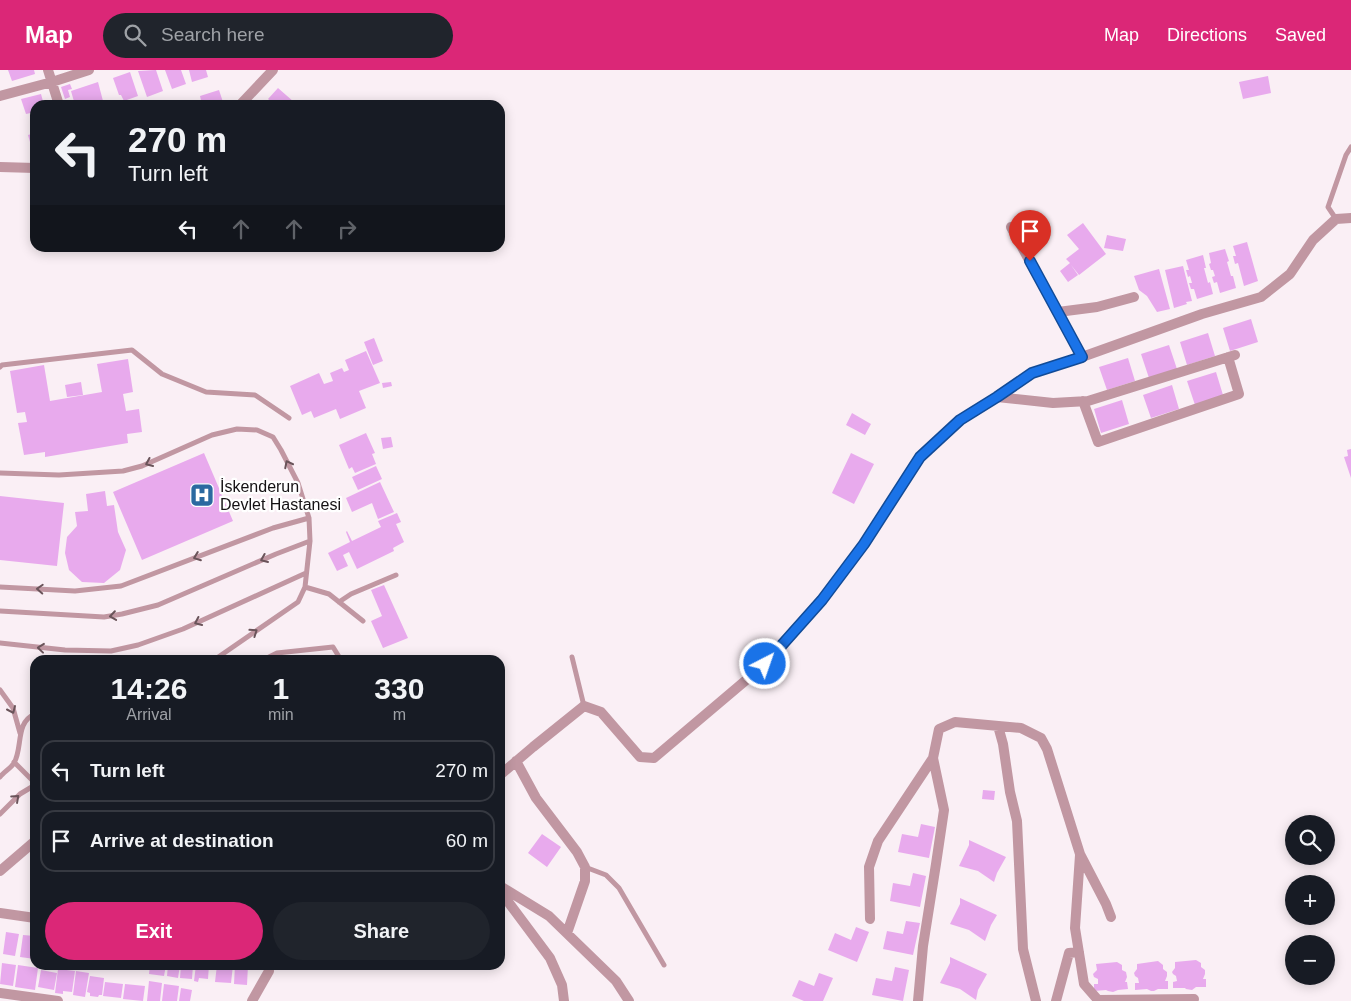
<!DOCTYPE html>
<html lang="en">
<head>
<meta charset="utf-8">
<style>
	body { margin:0; font-family:Helvetica,sans-serif; background:#20242c; color:#f1f3f6; height:100vh; display:flex; flex-direction:column; font-size:19px; white-space:nowrap }
	* { box-sizing:border-box; margin:0 }
	p { font-size:16px; color:#9ea1a6 }
	.icon { flex:none; width:28px; height:28px; fill:none; stroke:currentColor; stroke-width:2; stroke-linecap:round; stroke-linejoin:round }
	.map { position:relative; flex:1; overflow:hidden }
	.details { position:absolute; left:30px; top:585px; width:475px; height:315px; display:flex; flex-direction:column; background:#171b24; border-radius:15px; box-shadow:0 2px 12px #0003 }
	.details>* { flex:none }
	.banner { position:absolute; left:30px; top:30px; width:475px; height:152px; border-radius:15px; box-shadow:0 2px 12px #0003; background:#171b24; color:#f1f3f6; overflow:hidden }
	.fabs { position:absolute; left:1285px; top:745px; display:grid; gap:10px }
	.fabs a { display:grid; place-items:center; width:50px; height:50px; border-radius:50%; background:#171b24; box-shadow:0 2px 12px #0003; font-size:25px }
	.pin { position:absolute; display:grid; place-items:center; width:42px; height:42px; color:#fff; margin:-51px -21px; border-radius:50% 50% 50% 0; rotate:-45deg; box-shadow:0 0 5px #0007 }
	.pin .icon { rotate:45deg }
	.me { position:absolute; width:55px; margin:-28px; rotate:41deg; stroke-linejoin:round; filter:drop-shadow(0 0 4px #0008) }
	.turn { display:flex; align-items:center; gap:18px; height:105px; padding:0 15px; font-size:22px }
	.turn .icon { width:65px; height:65px; stroke-width:2.5 }
	.turn b { display:block; font-size:35px; line-height:42px }
	.lanes { display:flex; align-items:center; height:48px; padding:0 15px; background:#0003; justify-content:center; gap:25px; direction:ltr }
	.lanes .off { opacity:.35 }
	.eta { display:flex; justify-content:space-evenly; align-items:center; height:85px; text-align:center }
	.eta b { font-size:30px; font-weight:600; line-height:35px }
	.button { display:flex; gap:10px; margin-top:auto; padding:10px 15px }
	.button a { flex:1; height:58px; border-radius:30px; background:#db2777; color:#fff; font-size:20px; font-weight:600; line-height:58px; text-align:center }
	.button a+a { background:#20242c; color:#f1f3f6 }
	ul { padding:0; list-style:none }
	li { display:flex; align-items:center; gap:15px; height:62px; margin:0 10px 8px; padding:0 5px; border:2px solid #363941; border-radius:15px }
	li div { flex:1 }
	li b { display:block; font-size:19px }
	li em { font-style:normal }
	header { display:flex; align-items:center; gap:30px; box-sizing:border-box; height:70px; padding:0 25px; background:#db2777; color:#fff }
	header strong { font-size:24px }
	nav { display:flex; gap:28px; margin-inline-start:auto; font-size:18px }
	.search { width:350px; height:45px; background:#20242c; display:flex; align-items:center; gap:12px; box-sizing:border-box; padding:0 18px; border-radius:28px; color:#9ea1a6; font-size:19px }
	.map>svg:first-child { display:block }
	.building { fill:#e8aaed }
	.lines { fill:none; stroke-linecap:round; stroke-linejoin:round }
	.service { stroke:#c197a2; stroke-width:5 }
	.minor { stroke:#c197a2; stroke-width:10 }
	.oneway { stroke:#6a545a }
	.route-casing { stroke:#114b97; stroke-width:12 }
	.route { stroke:#1a73e8; stroke-width:9 }
	.labels { text-anchor:middle; dominant-baseline:central; stroke-width:4.5; stroke-linejoin:round; paint-order:stroke }
	.poi-label { font-size:16px; fill:#141113; stroke:#fff; text-anchor:start }
</style>
</head>
<body>
<header>
<strong>Map</strong>
<div class="search"><svg class="icon" aria-label="search" viewBox="0 0 24 24"><circle cx="10" cy="10" r="6"/><path d="M15 15l6 6"/></svg>Search here</div>
<nav><a>Map</a><a>Directions</a><a>Saved</a></nav>
</header>
<div class="map">
<svg width="1351" height="931" viewBox="0 0 1351 931">
	<rect width="100%" height="100%" fill="#faeff5"/>
	<!-- building -->
	<path class="building" d="M8,0h26l1,4 -23,7z
		M156,0l7,21 -16,6 -9,-26z
		M165,0h16l5,14 -14,5z
		M189,0h17l2,7 -16,5z
		M130,2l8,24 -14,5 -3,-6h-2l-6,-17z
		M1268,6l3,17 -28,6 -4,-17z
		M98,12l5,19 -14,4h-14l-4,-14z
		M70,14l2,5 -4,1 2,7 -5,2 -4,-12z
		M278,18l16,14 -2,3h-17l-7,-6z
		M219,20l5,15h-22l-2,-9z
		M41,24l3,11h-9v7l-9,2 -5,-15z
		M35,63v15l-3,1 -4,-14z
		M1083,153l23,31 -27,21 -8,-10 7,10 -10,7 -8,-11 10,-8 -4,-4 13,-10 -12,-14z
		M1107,165l19,4 -3,12 -19,-3z
		M1247,172l11,39 -14,5 -6,-23 -3,1 -2,-8h3l-3,-10z
		M1225,179l4,12 -2,1 4,14h2l3,12 -16,5 -3,-11 -3,1 -2,-6 3,-1 -2,-6h-2l-2,-6 2,-1 -2,-10z
		M1203,185l3,13h-2l4,15 2,-1 3,12 -16,5 -3,-10h-3l-2,-6h3l-2,-7 -2,1 -2,-7h3l-3,-10z
		M1183,196l9,35 -6,1 1,2 -13,4 -9,-38z
		M1159,199l11,40 -13,3 -10,-16 -8,-6 -5,-14z
		M1251,249l7,23 -28,9 -7,-23z
		M1208,263l7,23 -28,9 -7,-23z
		M374,268l9,23 -10,4 -9,-23z
		M1169,275l8,24 -28,9 -8,-24z
		M366,281l14,32 -21,8 7,17 -26,11 -4,-10 -22,9 -3,-7 -9,4 -12,-29 29,-13 5,11 9,-3 -3,-8 12,-5 2,4 5,-2 -4,-10z
		M1128,288l7,23 -28,9 -8,-23z
		M128,289l5,33 -10,2 3,17 13,-2 3,23 -15,2 1,9 -83,14v-5l-21,3 -6,-32 9,-1 -2,-10 -8,1 -7,-42 34,-6 6,36 52,-9 -5,-28z
		M1216,302l7,23 -28,10 -8,-24z
		M81,312l2,13 -16,2 -2,-12z
		M391,312l1,4 -9,2 -1,-5z
		M1172,315l7,24 -28,9 -8,-23z
		M1122,330l7,24 -28,9 -7,-24z
		M852,343l19,11 -6,11 -19,-10z
		M366,363l9,20 -3,1 4,10 -21,9 -3,-6 -3,2 -10,-24z
		M391,367l2,10 -10,2 -2,-11z
		M1351,379v29l-7,-21 4,-1 -1,-6z
		M204,383l29,68 -91,39 -29,-68z
		M851,383l23,11 -20,40 -22,-11z
		M376,396l6,13 -24,11 -6,-13z
		M380,412l14,30 -16,7 -6,-16 -20,9 -6,-14z
		M105,421l2,15 7,-1 4,27 8,18 -6,20 -16,13 -22,-1 -13,-12 -4,-17 2,-16 10,-11 -2,-14 13,-1 -2,-17z
		M0,426l64,7 -7,63 -57,-6z
		M397,443l4,9 -5,2 8,18 -11,6 1,3 -37,18 -8,-17 -6,3 5,11 -11,5 -9,-18 22,-11 -4,-10 1,-1 5,10 29,-14 -3,-6z
		M384,515l24,53 -25,10 -12,-27 11,-5 -11,-26z
		M983,720l12,1 -1,9 -12,-1z
		M921,754l14,3 -6,31 -31,-6 4,-18 16,3z
		M542,764l19,13 -14,20 -19,-14z
		M969,770l37,17 -9,16 -3,9 -16,-11 -19,-5 10,-21z
		M913,803l13,3 -6,31 -30,-6 3,-18 17,3z
		M960,828l37,17 -6,10 -6,16 -16,-11 -19,-6 10,-20z
		M906,851l14,2 -7,32 -30,-6 4,-18 16,3z
		M856,857l13,5 -12,30 -29,-12 7,-17 16,7z
		M6,862l13,2 -4,22 -12,-2z
		M23,865l12,1v23l-15,-2z
		M950,887l37,17 -9,16 -2,10 -16,-11 -20,-6 10,-20z
		M1196,890l5,3v4l4,3v4l-2,5h3v8h-10l-4,3 -6,-1 -1,-1h-12v-6l4,-1 -1,-5 -3,-2 -1,-2 3,-4v-6z
		M1158,891l5,4v4l4,3v4l-2,5h3v8h-10l-4,2h-3l-4,-2 -12,1v-7h4l-1,-5 -3,-2 -1,-3 3,-4v-5z
		M1117,892l5,3v5l4,2 1,5 -2,5h2l1,7 -10,1 -5,2 -5,-1 -2,-1 -12,1v-7h4v-5l-4,-2 -1,-3 4,-4 -1,-6z
		M2,893l14,2 -3,21 -13,-2z
		M18,895l20,3 -3,22 -20,-3z
		M150,895h16l-2,11 -15,-2z
		M168,895h12l-2,13 -11,-2z
		M181,895h12l-1,14 -12,-1z
		M196,895h13l-1,14 -9,-1 -1,4 -4,-1z
		M217,895h16l-2,18 -16,-1z
		M235,895h13l-1,20 -13,-1z
		M895,897l14,3 -6,31 -31,-6 4,-17 16,3z
		M58,899l17,2 -3,21 -9,-1v3l-8,-1z
		M41,900l16,3 -3,17 -16,-3z
		M76,901l13,2 -4,24 -12,-2z
		M819,903l14,5 -10,23h-19l-12,-5 7,-16 15,6z
		M90,906l14,2 -2,17h-3l-1,2 -8,-1v-3l-3,-1z
		M149,911l13,2 -2,18h-13z
		M105,912l18,2 -2,14 -18,-2z
		M125,914l20,2 -2,15 -20,-2z
		M164,914l15,2 -2,15h-15z
		M181,918l11,2 -2,11h-11z"/>
	<g class="lines">
		<!-- service -->
		<path class="service" d="M1336,149l-8,-12 18,-52 5,-8
			M0,297l2,-2 130,-15 30,24 44,18 49,3 34,23
			M0,403l59,2 64,-4 19,-5 70,-31 25,-6 20,1 16,7 8,13 17,33 11,35 1,23 -5,46 -7,15 -84,58
			M0,517l75,4 46,-5 152,-58 36,-10
			M305,517l24,7 34,27
			M339,532l12,-8 45,-19
			M0,541l104,6 18,-3 36,-9 118,-51 34,-13
			M0,573l65,7 46,1 27,-6 45,-16 123,-56
			M572,587l12,49
			M263,590l14,-7 56,-6 8,13
			M0,620l13,18 7,25
			M14,692l21,21
			M0,707c4,-5 11,-9 14,-14 9,-15 1,-41 21,-49
			M0,744l20,-20 15,-9
			M585,797l21,8 13,13 45,77"/>
		<!-- minor -->
		<path class="minor" d="M48,0l11,35
			M0,26l52,-14 37,-12
			M240,35l33,-35
			M0,97l35,1
			M1011,157l71,130
			M1058,242l39,-5 37,-10
			M997,327l56,6 35,-2 147,-46
			M1083,331l15,41 141,-48 -11,-37
			M998,656l5,18 7,48 7,29 6,128 13,52
			M516,691l20,37 41,54 8,15v14l-18,52
			M500,705l33,-28 51,-41 17,6 39,45 14,1 111,-94 57,-64 42,-56 56,-87 40,-37 37,-23 35,-24 50,-16 120,-43 59,-17 29,-23 23,-34 23,-21 15,-1
			M1080,785l-5,73 9,56 14,16 96,-1
			M0,801l35,-30
			M500,816l49,30 67,65 13,20
			M500,821l50,67 12,27 2,16
			M0,843l35,5
			M870,849l-1,-52 9,-26 55,-83 6,-29 16,-7 66,6 20,10 6,11 33,105 26,50 5,13
			M0,923l58,8
			M252,931l17,-30 -1,-6
			M918,931l5,-55 13,-82 8,-54 -11,-52
			M1056,931l13,-48 10,-1"/>
	</g>
	<!-- one-way arrows -->
	<defs><path id="oneway-chevron" d="M-2-3.5L2.5 0L-2 3.5" fill="none" stroke-width="1.6" stroke-linecap="round" stroke-linejoin="round" transform="scale(1.25)"/></defs>
	<g class="oneway">
		<use href="#oneway-chevron" transform="translate(149 393) rotate(156)"/>
		<use href="#oneway-chevron" transform="translate(288 394) rotate(-117)"/>
		<use href="#oneway-chevron" transform="translate(197 487) rotate(159)"/>
		<use href="#oneway-chevron" transform="translate(264 489) rotate(157)"/>
		<use href="#oneway-chevron" transform="translate(40 519) rotate(-177)"/>
		<use href="#oneway-chevron" transform="translate(113 546) rotate(172)"/>
		<use href="#oneway-chevron" transform="translate(198 552) rotate(155)"/>
		<use href="#oneway-chevron" transform="translate(254 562) rotate(-35)"/>
		<use href="#oneway-chevron" transform="translate(41 578) rotate(-174)"/>
		<use href="#oneway-chevron" transform="translate(12 640) rotate(66)"/>
		<use href="#oneway-chevron" transform="translate(16 728) rotate(-42)"/>
	</g>
	<g class="lines">
		<!-- route casing -->
		<g class="route-casing">
			<path id="route" d="M765,594l57,-64 42,-56 56,-87 40,-37 37,-23 35,-24 50,-16 -52,-96"/>
		</g>
		<!-- route -->
		<use href="#route" class="route"/>
	</g>
	<!-- icons -->
	<defs>
		<g id="hospital-square" transform="scale(1.25)"><rect x="-9" y="-9" width="18" height="18" rx="4" fill="#2b69a0" stroke="#fff"/><path d="M-5-5h3v3.5h4V-5h3V5h-3V1.5h-4V5h-3Z" fill="#fff"/></g>
	</defs>
	<g fill-rule="evenodd">
		<use href="#hospital-square" x="202" y="425"/>
	</g>
	<g class="labels">
		<!-- poi labels -->
		<g class="poi-label">
			<text x="220" y="416">İskenderun<tspan x="220" dy="18">Devlet Hastanesi</tspan></text>
		</g>
	</g>
</svg>
<div class="fabs">
<a><svg class="icon" aria-label="search" viewBox="0 0 24 24"><circle cx="10" cy="10" r="6"/><path d="M15 15l6 6"/></svg></a>
<a>+</a>
<a>−</a>
</div>
<div class="pin" style="left:1030px;top:191px;background:#d93025"><svg class="icon" aria-label="arrive" viewBox="0 0 24 24"><path d="M6 21V4h12l-3 4 3 4H6"/></svg></div>
<svg class="me" style="left:765px;top:594px" viewBox="-20 -20 40 40"><circle r="17" fill="#1a73e8" stroke="#fff" stroke-width="3"/><path d="M0-11L8 9 0 5-8 9z" fill="#fff"/></svg>
<div class="banner">
<div class="turn"><svg class="icon" aria-label="left" viewBox="0 0 24 24"><path d="M17 20v-9H6M10 6l-5 5 5 5"/></svg><div><b>270 m</b>Turn left</div></div>
<div class="lanes"><svg class="icon" aria-label="left" viewBox="0 0 24 24"><path d="M17 20v-9H6M10 6l-5 5 5 5"/></svg><svg class="icon off" aria-label="ahead" viewBox="0 0 24 24"><path d="M12 20V5M6 11l6-6 6 6"/></svg><svg class="icon off" aria-label="ahead" viewBox="0 0 24 24"><path d="M12 20V5M6 11l6-6 6 6"/></svg><svg class="icon off" aria-label="right" viewBox="0 0 24 24"><path d="M7 20v-9h11M14 6l5 5-5 5"/></svg></div>
</div>
<section class="details">
<div class="eta">
<div><b>14:26</b><p>Arrival</p></div>
<div><b>1</b><p>min</p></div>
<div><b>330</b><p>m</p></div>
</div>
<ul>
<li><svg class="icon" aria-label="left" viewBox="0 0 24 24"><path d="M17 20v-9H6M10 6l-5 5 5 5"/></svg><div><b>Turn left</b></div><em>270 m</em></li>
<li><svg class="icon" aria-label="arrive" viewBox="0 0 24 24"><path d="M6 21V4h12l-3 4 3 4H6"/></svg><div><b>Arrive at destination</b></div><em>60 m</em></li>
</ul>
<div class="button"><a>Exit</a><a>Share</a></div>
</section>
</div>
</body>
</html>
